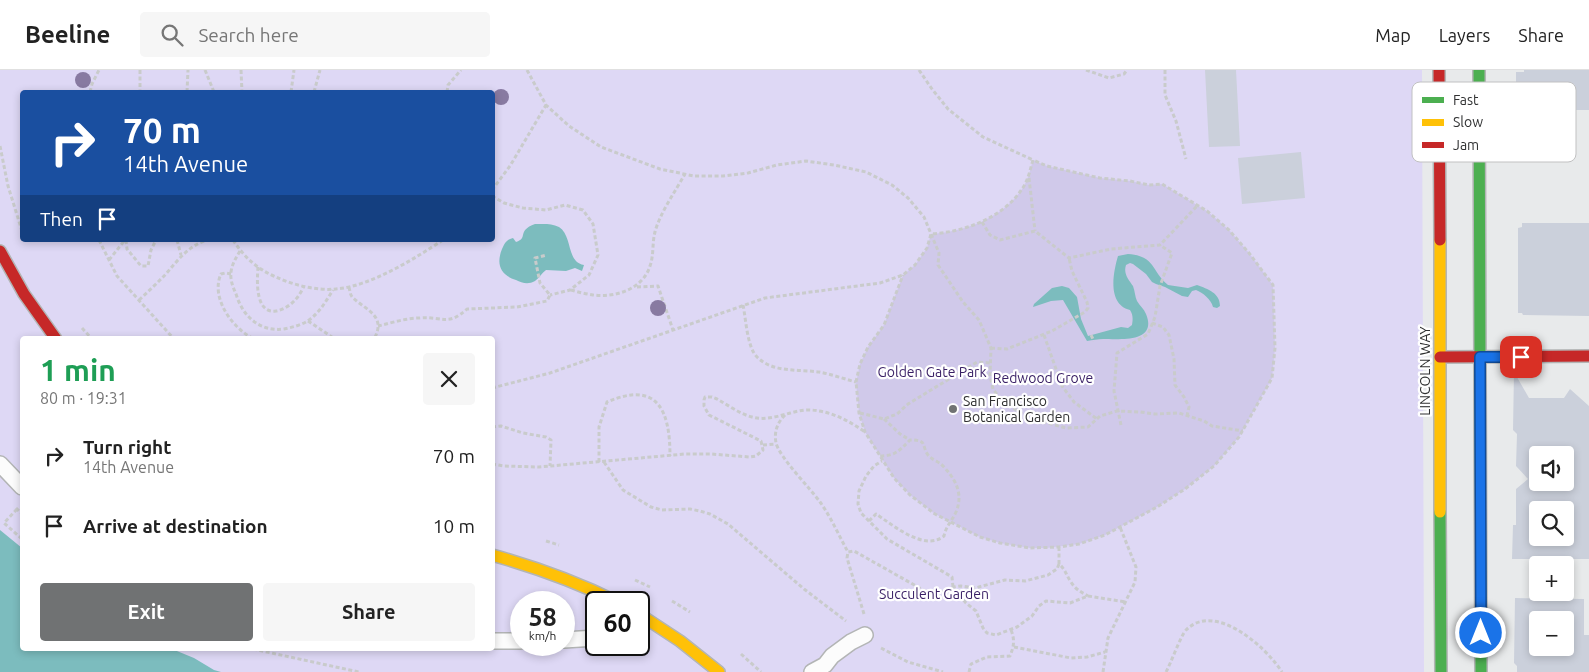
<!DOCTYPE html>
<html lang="en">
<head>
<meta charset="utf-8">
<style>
	body { margin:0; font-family:Ubuntu,sans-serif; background:#f6f6f6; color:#222; height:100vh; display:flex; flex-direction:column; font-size:19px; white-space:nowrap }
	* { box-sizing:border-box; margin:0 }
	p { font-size:16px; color:#767676 }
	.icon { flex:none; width:28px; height:28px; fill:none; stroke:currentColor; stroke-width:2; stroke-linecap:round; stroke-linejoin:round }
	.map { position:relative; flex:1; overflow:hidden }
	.details { position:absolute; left:20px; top:266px; width:475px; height:315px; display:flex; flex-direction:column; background:#fff; border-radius:5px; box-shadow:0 2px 8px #0003 }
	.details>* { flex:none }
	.top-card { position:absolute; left:20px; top:20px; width:475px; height:152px; border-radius:5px; box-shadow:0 2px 8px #0003; background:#1a4fa0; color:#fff; overflow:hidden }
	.tools { position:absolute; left:1529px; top:376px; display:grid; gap:10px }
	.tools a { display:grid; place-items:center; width:45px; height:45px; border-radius:5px; background:#fff; box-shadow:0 2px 8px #0003; font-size:25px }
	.speed { position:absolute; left:510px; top:521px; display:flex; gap:10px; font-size:25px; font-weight:700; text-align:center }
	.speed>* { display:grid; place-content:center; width:65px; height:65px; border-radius:50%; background:#fff; box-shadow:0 2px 8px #0003; line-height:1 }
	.speed small { font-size:12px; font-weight:400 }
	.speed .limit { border:2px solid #111; border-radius:8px; background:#fff; color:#111 }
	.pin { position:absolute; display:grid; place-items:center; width:42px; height:42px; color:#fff; margin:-21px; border-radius:10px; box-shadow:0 2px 8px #0006 }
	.me { position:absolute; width:55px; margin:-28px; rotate:0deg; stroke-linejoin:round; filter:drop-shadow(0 0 4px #0008) }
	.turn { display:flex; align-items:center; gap:18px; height:105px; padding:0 20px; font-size:22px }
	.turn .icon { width:65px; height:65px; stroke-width:2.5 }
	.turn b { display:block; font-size:35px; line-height:42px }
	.then { display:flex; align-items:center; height:48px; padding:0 20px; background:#0003; gap:10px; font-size:19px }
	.round { display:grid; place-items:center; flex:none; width:52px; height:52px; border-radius:5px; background:#f6f6f6 }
	.head { display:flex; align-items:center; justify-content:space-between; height:85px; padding:0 20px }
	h1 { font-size:30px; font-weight:600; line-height:38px; color:#1e9e55 }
	.cta { display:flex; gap:10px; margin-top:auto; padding:10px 20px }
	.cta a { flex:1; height:58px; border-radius:5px; background:#707273; color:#fff; font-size:20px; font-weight:600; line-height:58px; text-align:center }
	.cta a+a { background:#f6f6f6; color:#222 }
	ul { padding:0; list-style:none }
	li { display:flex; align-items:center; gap:15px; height:70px; padding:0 20px }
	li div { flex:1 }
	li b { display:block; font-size:19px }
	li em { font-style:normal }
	header { display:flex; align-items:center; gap:30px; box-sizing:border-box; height:70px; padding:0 25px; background:#fff; border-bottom:1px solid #e0e0e0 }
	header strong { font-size:24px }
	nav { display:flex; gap:28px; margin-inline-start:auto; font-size:18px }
	.search { width:350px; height:45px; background:#f6f6f6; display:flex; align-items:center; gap:12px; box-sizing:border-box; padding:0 18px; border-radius:5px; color:#767676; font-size:19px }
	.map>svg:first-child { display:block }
	.green { fill:#ded8f5; fill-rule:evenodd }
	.forest { fill:#d0c9ea }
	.water { fill:#7cbcbe }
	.building { fill:#cbd0db; fill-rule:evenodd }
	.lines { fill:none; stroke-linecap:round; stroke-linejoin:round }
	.lane-casing { stroke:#b3b5b5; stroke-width:18 }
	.fast-casing { stroke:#b3b5b5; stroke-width:14 }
	.slow-casing { stroke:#b3b5b5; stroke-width:14 }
	.jam-casing { stroke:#b3b5b5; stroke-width:14 }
	.path { stroke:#c9cbcb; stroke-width:3; stroke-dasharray:4 2.5; stroke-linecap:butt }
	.lane { stroke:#fcfcfc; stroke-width:15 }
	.fast { stroke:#4caf50; stroke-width:11 }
	.slow { stroke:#ffc107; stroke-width:11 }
	.jam { stroke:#c62828; stroke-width:11 }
	.tree { fill:#887aa1 }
	.route-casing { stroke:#114b97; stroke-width:12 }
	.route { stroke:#1a73e8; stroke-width:9 }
	.poi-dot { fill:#707273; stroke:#fff; stroke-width:2 }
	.labels { text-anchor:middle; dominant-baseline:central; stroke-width:4.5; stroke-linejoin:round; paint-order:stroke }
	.street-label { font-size:14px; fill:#303132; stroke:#fff }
	.park-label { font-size:14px; fill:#391f65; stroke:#fff }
	.poi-label { font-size:14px; fill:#303132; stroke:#fff; text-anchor:start }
	.key { fill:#fff; stroke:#c1c1c2; stroke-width:1 }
	.key-label { font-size:14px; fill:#303132 }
</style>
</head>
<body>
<header>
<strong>Beeline</strong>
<div class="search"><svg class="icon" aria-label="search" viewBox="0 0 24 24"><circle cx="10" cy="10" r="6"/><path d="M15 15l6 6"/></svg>Search here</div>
<nav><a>Map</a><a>Layers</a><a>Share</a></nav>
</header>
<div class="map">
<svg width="1589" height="602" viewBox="0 0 1589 602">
	<rect width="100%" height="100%" fill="#e8eaeb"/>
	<!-- green -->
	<path class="green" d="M0,0h1422l2,602h-1424zM22,22h470v148h-470zM22,269h470v310h-470zM521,532h43v43h-43zM596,532h43v43h-43z"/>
	<!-- forest -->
	<path class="forest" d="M1033,90l14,6 53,12 30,3 19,4 13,-1 45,27 22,19 20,23 24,32 2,63 -3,30 -33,59 -25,29 -29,23 -28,18 -52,28 -26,9 -33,4h-16l-30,-5 -20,-6 -45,-23 -25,-19 -16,-17 -29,-46 -6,-19 -3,-30 4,-19 8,-17 16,-22 19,-50 12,-10 12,-17 4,-14c33,-2 72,-16 91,-45 6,-8 8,-19 11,-29z"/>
	<!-- water -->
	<path class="water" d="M535,154c8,0 16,-1 24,3 14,9 7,35 25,38l-2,6 -7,-3 -9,3 -20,-1c-4,3 -7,8 -11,11 -7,4 -13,2 -19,-1 -16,-5 -20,-16 -14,-31 3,-6 4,-9 11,-11l3,4c13,-4 0,-11 19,-18z
		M1128,184c28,2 23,17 40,31l20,3 9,-3c11,4 23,8 23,21l-3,2 -4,-1c-2,-8 -10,-14 -17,-17l-4,1 -4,6 -6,-1 -17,-9 -9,-3 -4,-2 -6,-8 -13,-10 -3,-1 -4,2c-3,9 3,15 7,21 2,5 2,11 4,15 3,5 7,8 9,13 12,29 -27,25 -43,25 -5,0 -10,1 -16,2l-24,-41 -12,1 -18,6 1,-3 18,-16 10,-2 7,2 8,9 4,22 7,17 33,-9 7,1 4,-3c1,-7 1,-10 -2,-15 -23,-6 -17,-37 -12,-54z
		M0,460l22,18v101h150l22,9 20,12 7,2h-221z"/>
	<!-- building -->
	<path class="building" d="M1205,0h31l4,76 -31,1z
		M1524,0h65v40h-67v-3h-6v-35h8z
		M1301,82l4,46 -63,6 -4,-46z
		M1522,153h67v93l-66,-1 -1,-2h-4v-85l4,-1z
		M1514,302l15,26h35l6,-9 19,17v153h-77l1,-34h3v-36l12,-10 -12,-13 1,-32 -4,-4zM1538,385h27v27h-27zM1538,440h27v28h-27z
		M1515,528l69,1v36h5v37h-72v-6l-3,-3zM1538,550h27v28h-27z"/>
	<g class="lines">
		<!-- lane casing -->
		<g class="lane-casing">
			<path id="lane" d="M0,394l22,23
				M564,570l32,-2
				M492,571h29
				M812,602l13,-7 7,-9 19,-14 14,-7"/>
		</g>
		<!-- fast casing -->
		<g class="fast-casing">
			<path id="fast" d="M1479,0l2,602
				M1440,442l1,160"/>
		</g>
		<!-- slow casing -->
		<g class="slow-casing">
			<path id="slow" d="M1440,170v272
				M492,485c43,12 85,27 125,47
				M639,544l41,27 39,31"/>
		</g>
		<!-- jam casing -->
		<g class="jam-casing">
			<path id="jam" d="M1439,0l1,170
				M0,181l24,43 32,45
				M1440,287l149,-1"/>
		</g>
		<!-- path -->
		<path class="path" d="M140,0v22
			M205,0l9,22
			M241,0l1,22
			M527,0l19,35 23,21 32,21 59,22 34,7h29l25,-3 29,-8 29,-4 28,4 32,7 26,13 16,13 16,19 15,36 -1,12 25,37 16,18 12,28 -1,27 3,14 9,12 27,17 37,10 22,-1 12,-11 17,-5 23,1 15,2 24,-1 25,8 8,5 31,5
			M919,0l13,19 16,20 35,28 50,23
			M1086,0l23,8 15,-4 3,-4
			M1165,0v25l11,26 10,38
			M90,22l2,-8 7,-14
			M187,22l1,-22
			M291,22l3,-22
			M314,22l6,-22
			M447,22l1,-7 13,-15
			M0,76l8,40 14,45
			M1029,108l6,53
			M492,120l18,-24 36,-61
			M492,126l12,7 19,5 23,2 19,-5 18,5 10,14 5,31 -9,20 -19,15 -20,5
			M982,152l8,13 10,5 35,-9 34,27 42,-9 49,-4 37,-39
			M99,170l18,36 57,63
			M126,170l1,9 14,17h7l3,-16 4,-8
			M177,170l4,15
			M233,170c11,17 24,29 43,37 17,8 41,14 60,12 35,-3 78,-30 107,-49
			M240,181c-4,7 -8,13 -9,21 -1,8 2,15 5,22 7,23 24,38 48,35 9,-2 18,-4 25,-9 11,-8 17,-19 24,-30
			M109,190l16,-20
			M258,197c-1,14 -3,47 18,44 7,-1 15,-6 20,-12 3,-3 6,-9 8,-13
			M231,204l-6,-1 -4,1c-11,24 12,55 33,65
			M349,217c1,4 1,8 4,11 13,12 34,18 21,41
			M637,217l21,-1 15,44
			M571,220c7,2 15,4 22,5 22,3 50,-6 57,-29 4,-11 2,-23 5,-34 4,-17 21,-42 30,-58
			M139,230c9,-8 18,-17 26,-25 13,-15 23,-29 42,-35
			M743,235c3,14 4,42 14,52 16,16 41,12 62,15 12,2 25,7 37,10
			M308,251l27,18
			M1152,253l11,4 6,8 5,24 1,26 9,12 5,10 -2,9
			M378,256c13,-3 28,-8 42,-8 23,-2 27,9 47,-9l50,-2 30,-6 3,-6 -10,-12 -5,-25 12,-3
			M82,258l10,11
			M1044,265l18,51 12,16 23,17
			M1091,265l3,6
			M991,278l16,1 45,-18 33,-19 3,-4 -1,-6 -15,-31 -3,-13
			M492,318l58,-15 215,-75 115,-15 23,-8 12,-10 12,-17 4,-14c33,-2 72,-16 91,-45 6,-8 8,-19 11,-29l14,6 53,12 30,3 19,4 13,-1 45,27 22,19 20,23 24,32 2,63 -3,30 -33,59 -25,29 -29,23 -28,18 -52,28 -26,9 -20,3 -29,1 -30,-5 -20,-6 -45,-23 -25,-19 -16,-17 -29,-46 -6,-19 -3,-31 4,-18 8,-17 16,-22 19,-50
			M860,343l24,6 13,-5 11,-10 69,-42 14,1
			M785,345c-8,8 -11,17 -9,28 4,15 34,45 44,59 11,15 19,34 28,50
			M884,349l16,15 10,6
			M1121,355l-7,-34 3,-38 31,-19 7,-17 5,-31 12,-33 -12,-8
			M492,357l9,-1 22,7 23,4 5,3 -1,26
			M763,375l13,-1
			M599,392v-35l8,-25c51,-22 63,9 63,54
			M604,392l19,28 28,17 11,3 28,-1 10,2 10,3 18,10 76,65 42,32
			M492,394l12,2 35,1 146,-13h26l39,3 6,-1 7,-6 -2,-9 -52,-26 -5,-9v-6l1,-3h7l5,2c11,6 23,15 35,18 18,5 35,-5 53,-7 22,-1 43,10 60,22
			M16,438l6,6
			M17,439l-13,14 18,16
			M869,451l7,-7c17,11 48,38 68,22 2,-10 8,-15 12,-24 8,-19 -1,-34 -15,-48 -4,-3 -10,-5 -13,-9 -7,-10 0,-15 -18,-15 -11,11 -15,16 -31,16
			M546,471l13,4
			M1059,477v17c7,6 7,11 12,18 4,7 10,10 17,14
			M1059,494l-2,5 -9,6 -23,6 -20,-1 -30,8 -14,-2 -8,1 13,16 10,8 7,17 4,5 9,2 21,-8 15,-11 7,-10 7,-5 24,2 18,-7 38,6
			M635,510l15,7
			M672,531l18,11
			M864,544l-17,-56 1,-6 6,-1 71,40 21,1 7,-5 -1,-10 -65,-38 -26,-26 -3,-9 1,-13 7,-15 8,-10 8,-5
			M1014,577l57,11 16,-1 18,-5
			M881,578l27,14 35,10
			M253,579l106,23
			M741,584l20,18
			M969,602l2,-8 16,-7 23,-1c4,-10 5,-16 1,-26
			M1103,602l5,-34 27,-56 1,-15 -16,-40
			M1166,602c5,-9 15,-37 20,-42 29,-29 80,17 96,42"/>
		<!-- lane -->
		<use href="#lane" class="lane"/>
		<!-- fast -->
		<use href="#fast" class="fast"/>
		<!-- slow -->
		<use href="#slow" class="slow"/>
		<!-- jam -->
		<use href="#jam" class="jam"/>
	</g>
	<!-- trees -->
	<g class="tree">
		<circle cx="83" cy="10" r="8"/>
		<circle cx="501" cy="27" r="8"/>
		<circle cx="658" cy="238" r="8"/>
	</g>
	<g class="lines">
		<!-- route casing -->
		<g class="route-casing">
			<path id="route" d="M1481,563l-1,-276h41"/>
		</g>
		<!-- route -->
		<use href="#route" class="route"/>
	</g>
	<!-- markers -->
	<circle class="poi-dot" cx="953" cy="339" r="5"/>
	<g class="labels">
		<!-- street labels -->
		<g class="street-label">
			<text transform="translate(1425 301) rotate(-90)">LINCOLN WAY</text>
		</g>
		<!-- park labels -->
		<g class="park-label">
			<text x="932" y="302">Golden Gate Park</text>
			<text x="1043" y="308">Redwood Grove</text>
			<text x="934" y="524">Succulent Garden</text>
		</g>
		<!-- poi labels -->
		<g class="poi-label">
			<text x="963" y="331">San Francisco<tspan x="963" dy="16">Botanical Garden</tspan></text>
		</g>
	</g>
	<!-- legend -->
	<rect x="1412" y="12" width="164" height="80" rx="8" class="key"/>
	<rect x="1422" y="27" width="22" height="6" fill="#4caf50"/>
	<rect x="1422" y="49" width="22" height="7" fill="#ffc107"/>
	<rect x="1422" y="72" width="22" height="6" fill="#c62828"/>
	<g class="key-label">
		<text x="1453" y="35">Fast</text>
		<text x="1453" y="57">Slow</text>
		<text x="1453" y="80">Jam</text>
	</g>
</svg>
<div class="tools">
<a><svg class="icon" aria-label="sound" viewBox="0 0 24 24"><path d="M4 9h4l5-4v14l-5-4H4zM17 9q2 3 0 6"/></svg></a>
<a><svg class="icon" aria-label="search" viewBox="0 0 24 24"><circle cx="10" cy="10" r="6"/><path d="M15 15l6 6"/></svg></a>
<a>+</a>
<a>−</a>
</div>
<div class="speed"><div>58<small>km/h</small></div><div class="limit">60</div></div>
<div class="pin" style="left:1521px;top:287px;background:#d93025"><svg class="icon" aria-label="arrive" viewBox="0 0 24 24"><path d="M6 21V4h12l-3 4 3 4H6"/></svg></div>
<svg class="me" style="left:1481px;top:563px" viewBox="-20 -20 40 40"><circle r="17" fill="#1a73e8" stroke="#fff" stroke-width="3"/><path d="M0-11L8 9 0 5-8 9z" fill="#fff"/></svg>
<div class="top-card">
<div class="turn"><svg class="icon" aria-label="right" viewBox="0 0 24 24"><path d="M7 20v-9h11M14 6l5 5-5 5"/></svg><div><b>70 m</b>14th Avenue</div></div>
<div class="then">Then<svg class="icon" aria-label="arrive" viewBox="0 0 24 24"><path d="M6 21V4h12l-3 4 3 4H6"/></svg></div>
</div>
<section class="details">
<div class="head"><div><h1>1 min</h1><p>80 m · 19:31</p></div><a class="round"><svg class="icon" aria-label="close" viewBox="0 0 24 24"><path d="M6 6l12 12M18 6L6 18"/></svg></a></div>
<ul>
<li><svg class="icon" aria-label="right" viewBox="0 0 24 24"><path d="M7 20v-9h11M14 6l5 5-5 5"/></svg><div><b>Turn right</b><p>14th Avenue</p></div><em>70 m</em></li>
<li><svg class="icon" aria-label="arrive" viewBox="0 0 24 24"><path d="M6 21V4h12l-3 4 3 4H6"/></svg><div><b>Arrive at destination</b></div><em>10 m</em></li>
</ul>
<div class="cta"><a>Exit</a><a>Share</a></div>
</section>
</div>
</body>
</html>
